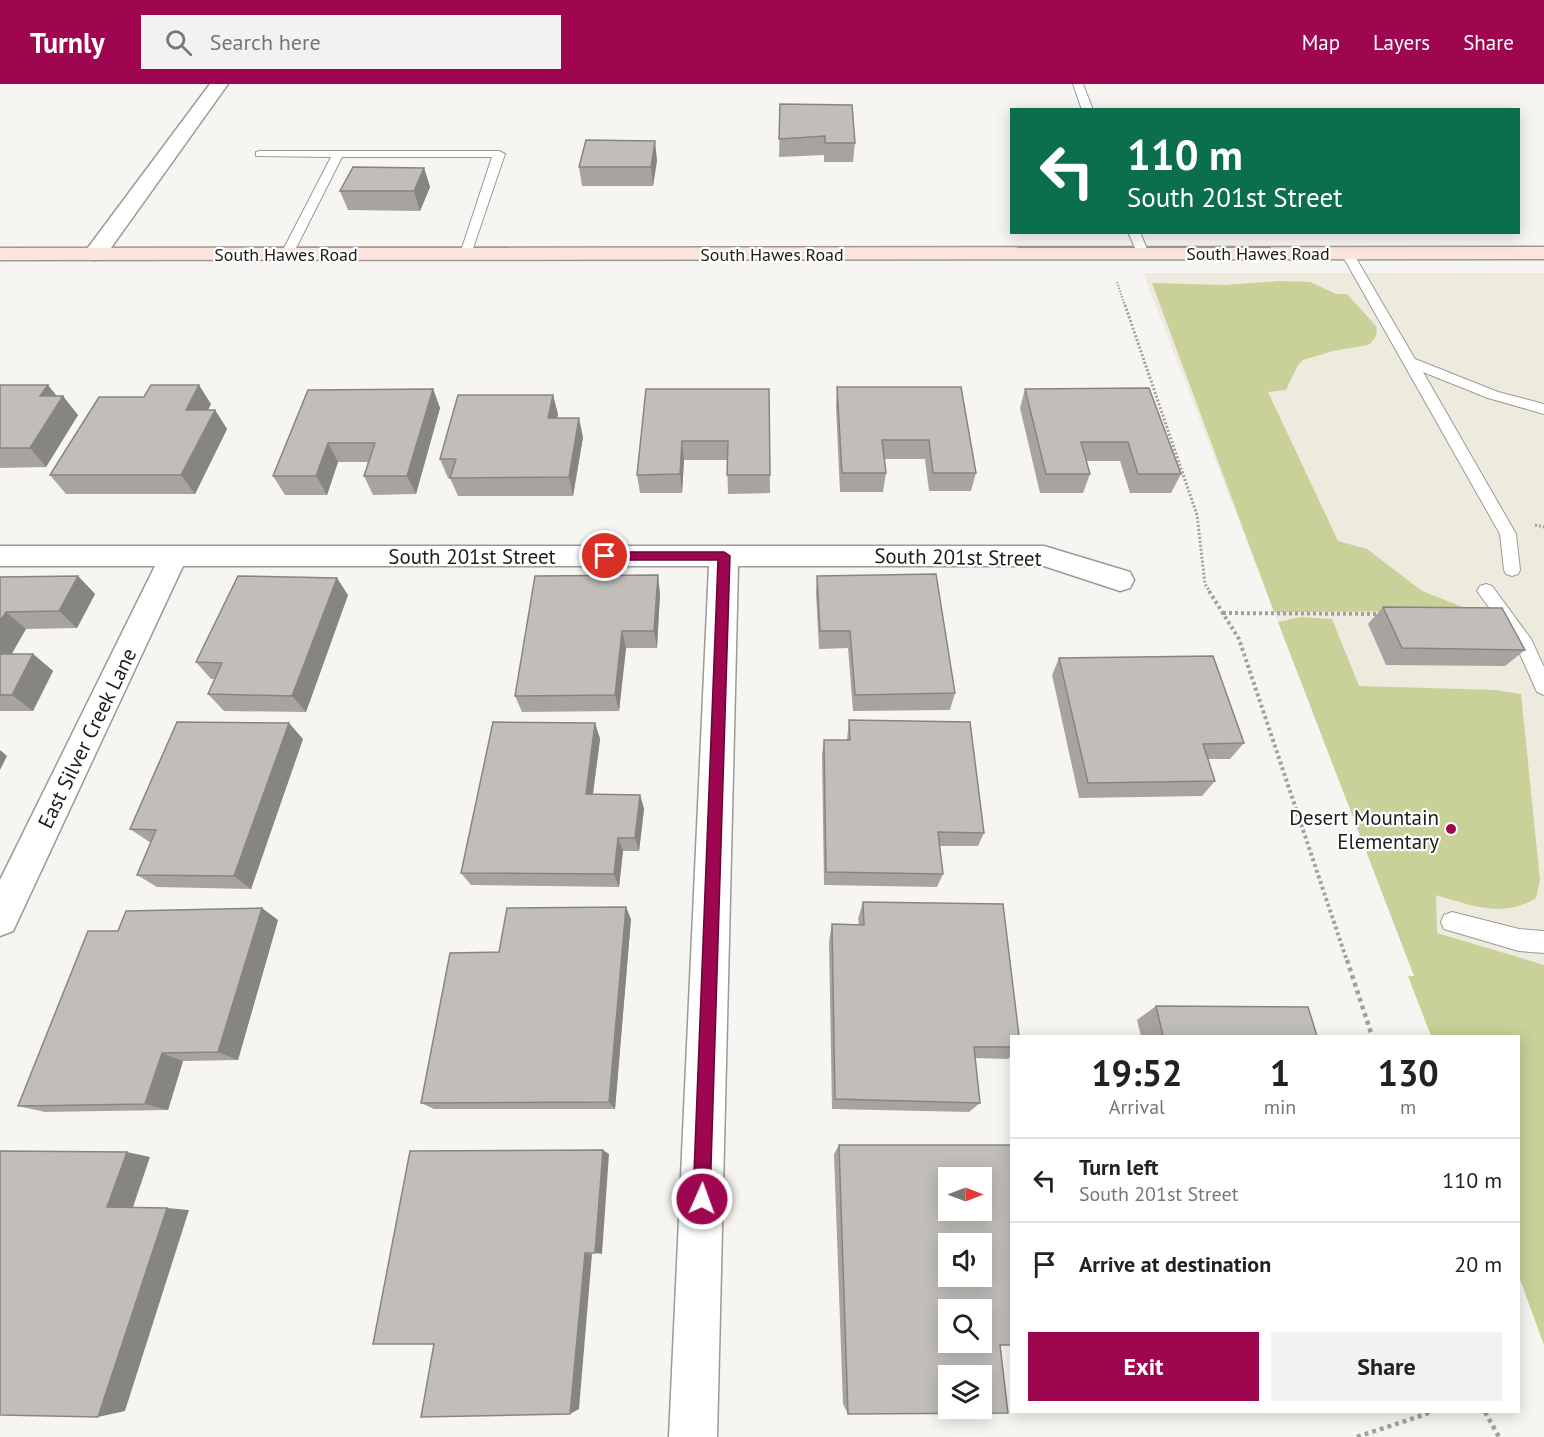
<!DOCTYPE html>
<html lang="en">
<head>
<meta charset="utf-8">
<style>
	body { margin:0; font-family:"PT Sans",sans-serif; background:#f2f2f2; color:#222; height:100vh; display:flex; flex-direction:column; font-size:22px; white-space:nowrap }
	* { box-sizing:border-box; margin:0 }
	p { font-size:20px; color:#767676 }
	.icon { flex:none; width:33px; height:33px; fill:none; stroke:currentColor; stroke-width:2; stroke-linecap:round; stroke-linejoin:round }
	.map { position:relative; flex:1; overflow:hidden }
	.panel { position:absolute; left:1010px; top:951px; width:510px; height:378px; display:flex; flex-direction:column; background:#fff; border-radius:0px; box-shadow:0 3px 15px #0003 }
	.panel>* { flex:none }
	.top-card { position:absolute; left:1010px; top:24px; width:510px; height:126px; border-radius:0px; box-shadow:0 3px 15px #0003; background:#0b6e4f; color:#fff; overflow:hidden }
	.needle { width:39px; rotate:90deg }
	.controls { position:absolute; left:938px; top:1083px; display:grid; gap:12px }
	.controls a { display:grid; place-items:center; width:54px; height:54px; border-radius:0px; background:#fff; box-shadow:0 3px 15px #0003; font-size:30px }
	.pin { position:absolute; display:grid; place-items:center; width:51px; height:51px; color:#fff; margin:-26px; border:3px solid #fff; border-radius:50%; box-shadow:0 2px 6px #0007 }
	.me { position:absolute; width:66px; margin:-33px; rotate:2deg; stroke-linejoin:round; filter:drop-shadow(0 0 4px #0008) }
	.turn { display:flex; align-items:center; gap:21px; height:126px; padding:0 18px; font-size:27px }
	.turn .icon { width:78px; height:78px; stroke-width:2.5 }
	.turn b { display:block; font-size:42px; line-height:51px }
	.eta { display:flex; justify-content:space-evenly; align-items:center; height:102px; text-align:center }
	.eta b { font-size:36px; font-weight:600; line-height:42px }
	.button { display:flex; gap:12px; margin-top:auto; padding:12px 18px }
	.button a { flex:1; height:69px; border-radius:0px; background:#9e074f; color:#fff; font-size:24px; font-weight:600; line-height:69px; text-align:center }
	.button a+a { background:#f2f2f2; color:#222 }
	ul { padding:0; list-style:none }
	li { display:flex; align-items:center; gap:18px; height:84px; padding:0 18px; border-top:2px solid #e0e0e0 }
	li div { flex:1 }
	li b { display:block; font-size:22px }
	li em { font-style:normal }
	header { display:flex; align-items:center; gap:36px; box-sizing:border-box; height:84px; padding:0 30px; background:#9e074f; color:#fff }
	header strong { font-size:28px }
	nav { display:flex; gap:33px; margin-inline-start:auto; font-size:21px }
	.search { width:420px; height:54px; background:#f2f2f2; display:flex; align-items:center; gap:15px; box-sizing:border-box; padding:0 21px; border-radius:0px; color:#767676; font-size:22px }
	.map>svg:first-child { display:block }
	.built { fill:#edebde }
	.green { fill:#c9d098 }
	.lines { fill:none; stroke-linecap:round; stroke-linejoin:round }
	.service-casing { stroke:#9b9a95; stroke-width:2 }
	.minor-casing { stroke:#9b9a95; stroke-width:3 }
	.secondary-casing { stroke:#9b9a95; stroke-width:3 }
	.path-far3 { stroke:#a2a19d; stroke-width:2; stroke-dasharray:1.5 1.5; stroke-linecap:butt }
	.path-far2 { stroke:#a2a19d; stroke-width:3; stroke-dasharray:2 2; stroke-linecap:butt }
	.path-far1 { stroke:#a2a19d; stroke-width:4; stroke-dasharray:3 3; stroke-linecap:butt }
	.path { stroke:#a2a19d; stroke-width:4.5; stroke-dasharray:4 4; stroke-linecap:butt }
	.service { fill:#fff; fill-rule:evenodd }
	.minor { fill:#fff; fill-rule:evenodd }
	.secondary { fill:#fae4dc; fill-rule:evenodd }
	.wall { fill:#a6a3a0 }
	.shaded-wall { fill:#878582 }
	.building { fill:#c1beba; stroke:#878582; stroke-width:1.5; fill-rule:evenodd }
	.route { fill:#9e074f; stroke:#670533; stroke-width:1.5 }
	.poi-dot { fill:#9e074f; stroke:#fff; stroke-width:2 }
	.labels { text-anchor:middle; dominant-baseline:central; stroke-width:4.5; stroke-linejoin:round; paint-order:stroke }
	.far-street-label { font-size:18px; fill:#1d1c1a; stroke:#fff }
	.street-label { font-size:21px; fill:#1d1c1a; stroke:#fff }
	.poi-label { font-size:21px; fill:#1d1c1a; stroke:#fff; text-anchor:end }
</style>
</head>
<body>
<header>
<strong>Turnly</strong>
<div class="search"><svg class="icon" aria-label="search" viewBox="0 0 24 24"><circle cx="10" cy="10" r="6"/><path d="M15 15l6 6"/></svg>Search here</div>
<nav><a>Map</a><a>Layers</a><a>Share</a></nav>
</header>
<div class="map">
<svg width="1544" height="1353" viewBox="0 0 1544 1353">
	<rect width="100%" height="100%" fill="#f7f5f1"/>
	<!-- built -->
	<path class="built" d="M1143,189h401v1040l-26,-277h-80z"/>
	<!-- green -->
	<path class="green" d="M1279,197l31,1 26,12h11l29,32c2,9 -1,14 -8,19l-35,6 -30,9 -5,5 -12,25 -18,2 70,149 29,8 55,42 51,20 -199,1 -122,-329 72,2z
		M1300,533l32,2 27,67 136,4 26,4 19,186 -4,18c-33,21 -66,7 -100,-3l1,38 107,32v380l-26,-71v-238h-87l-23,-60h6l-136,-354z"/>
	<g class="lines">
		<!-- service casing -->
		<g class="service-casing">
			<path id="service" d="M1073,0h10l10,26h-11z
				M260,67h239l6,3 -35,103h-8l-2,-3 32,-97h-150l-49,97 -6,4 -6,-4 50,-97 -75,-1v-4z
				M1128,148h12l9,22 -2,3h-8z
				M1347,165l6,4 62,106 83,33 46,12v10l-56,-16 -65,-26 93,162 4,36 -2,4 -6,2 -6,-2 -2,-4 -4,-36 -159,-281z
				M1486,500l6,2 39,53 13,28v28l-7,-3 -22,-49 -38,-52 3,-5z
				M1452,828l67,17 25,2v22l-25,-2 -75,-22 -3,-7 3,-7z"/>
		</g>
		<!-- minor casing -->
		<g class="minor-casing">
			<path id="minor" d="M210,0h18l-125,175 -8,1 -8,-1 -3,-5 3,-5z
				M0,462h1044l86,26 4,8 -4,8 -10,3 -76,-25h-306l-21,871h-48l40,-871h-526l-170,365 -13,5v-56l155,-314h-155z"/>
		</g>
		<!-- secondary casing -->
		<g class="secondary-casing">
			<path id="secondary" d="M1544,163v12l-1544,1v-12z"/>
		</g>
		<!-- path-far3 -->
		<path class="path-far3" d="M1117,198l8,24"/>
		<!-- path-far2 -->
		<path class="path-far2" d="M1125,221l72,210 8,69 5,8
			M1535,441l9,2"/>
		<!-- path-far1 -->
		<path class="path-far1" d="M1209,507l30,48 108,322
			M1223,529l156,1"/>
		<!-- path -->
		<path class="path" d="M1347,876l25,76
			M1485,1328l14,25
			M1357,1353l75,-25"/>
		<!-- service -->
		<use href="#service" class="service"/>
		<!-- minor -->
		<use href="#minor" class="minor"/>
		<!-- secondary -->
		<use href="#secondary" class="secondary"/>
	</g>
	<!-- wall -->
	<path class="wall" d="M780,20l75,39 -2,19h-29v-7l-45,2z
		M657,76l-4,26h-71l-3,-19z
		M424,84l6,19 -10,24 -72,-1 -8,-19z
		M0,301l57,11 21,19 -32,52 -46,1z
		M837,303h124l15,86 -5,18h-42l-4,-32h-41l2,14 -3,19h-43l-4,-86z
		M1149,304l32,86 -10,19h-41l-10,-32h-34l4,13 -7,19h-43l-20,-85 5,-19z
		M433,305l7,19 -24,86 -43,1 -9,-19 4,-14h-30l-11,33h-42l-12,-19 35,-86z
		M646,305h123l1,104 -42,1 -1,-34h-43l-2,33h-42l-3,-18z
		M211,320l-3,6h7l12,19 -32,65h-129l-16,-19z
		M558,330l-1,4 26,19 -10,59h-115l-8,-18h-2l-8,-19z
		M78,492l17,18 -18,34 -51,1 -15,25h22l20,17 -20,40h-33v-134z
		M817,492l138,117 -5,17 -97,1 -5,-63 -29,1 -3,-56z
		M660,509l-3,55h-31l-7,63 -97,1 -7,-16z
		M348,511l-42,117 -82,-1 -16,-17 7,-15h-4l-15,-17z
		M1383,523l142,43 -20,16 -119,-1 -18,-41z
		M1059,574l185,85 -14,16h-22l7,22 -13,15 -123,2 -27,-123z
		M849,636l135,113 -6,13h-39l4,28 -6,13 -113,-2 -2,-130 2,-15h23z
		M595,639l5,16 -7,55 47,1 4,14 -5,42h-16l-4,36 -148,-2 -10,-12z
		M303,655l-52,150 -94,-2 -20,-12 14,-32 -21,-14z
		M863,818l148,134v20l-3,3 -33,-1 5,45 -11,9 -137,-3 -3,-168 3,-17 27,1 -1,-6z
		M631,835l-16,190h-181l-13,-6 78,-151z
		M278,836l-40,140 -55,1 -15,49 -123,2 -27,-6 100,-175z
		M1156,922l161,30h-176l-4,-16z
		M839,1061l161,200 -152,69 -5,-10 -9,-250z"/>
	<!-- shaded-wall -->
	<path class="shaded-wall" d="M655,57l2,19 -4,26 -2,-19z
		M424,84l6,19 -10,24 -6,-20z
		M48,301l12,15 3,-4 15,19 -32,52 -16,-19 10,-52z
		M199,301l12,19 -13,25 -12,-19z
		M433,305l7,19 -24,86 -9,-18z
		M553,311l5,19 -5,23 -5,-19z
		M215,326l12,19 -32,65 -14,-19z
		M579,334l4,19 -10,59 -4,-19z
		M682,357l2,19 -2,33 -2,-19z
		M328,359l10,19 -11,33 -11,-19z
		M658,491l2,18 -3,55 -3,-17z
		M78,492l17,18 -18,34 -18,-17z
		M337,494l11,17 -42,117 -14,-16z
		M6,528l20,17 -24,42 -2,-1v-49z
		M622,547l4,17 -7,63 -4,-16z
		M33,570l20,17 -20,40 -21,-16z
		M289,639l14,16 -52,150 -17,-13z
		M595,639l5,16 -9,69 -5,-14z
		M0,666l7,6 -7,14z
		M640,711l4,14 -5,42 -4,-13z
		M618,754l5,13 -4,36 -5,-13z
		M626,823l5,12 -16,190 -6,-7z
		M262,824l16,12 -40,140 -20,-8z
		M162,969l21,8 -15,49 -23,-6z
		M603,1066l6,4 -7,100 -7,-1z
		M127,1068l23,5 -18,53 -25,-3z
		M167,1124l22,2 -64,201 -27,6z
		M585,1169l7,1 -13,155 -9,5z"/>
	<!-- building -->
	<path class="building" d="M780,20l72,1 3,38h-30v-7l-46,3z
		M586,56l69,1 -4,26h-72z
		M353,83l71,1 -10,23h-74z
		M0,301h48l-8,11h23l-33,52h-30z
		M151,301h48l-13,25h29l-34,65h-131l49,-78h45z
		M837,303h124l15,86h-43l-4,-33h-47l4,33h-44z
		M1149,304l32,86h-43l-10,-32h-47l9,32h-44l-21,-85z
		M433,305l-26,87h-43l11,-33h-47l-12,33h-43l35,-86z
		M646,305h123l1,86h-43l1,-34h-46l-2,33 -43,1z
		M458,311h95l-5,23h31l-10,59 -119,1 6,-19h-16z
		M936,490l19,119 -100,2 -5,-64h-30l-3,-55z
		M658,491l-4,56h-32l-7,64 -100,1 20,-120z
		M78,492l-19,35 -53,1 -6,9v-44z
		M238,492l99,2 -45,118 -84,-2 14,-31 -26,-1z
		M1383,523l119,1 23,42 -123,-2z
		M0,570h33l-21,41h-12z
		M1213,572l31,87 -41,1 12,37 -127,2 -29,-125z
		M849,636l121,2 14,111 -46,-1 5,42 -117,-2 -2,-132h26z
		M177,638l112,1 -55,153 -97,-1 19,-45 -26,-1z
		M493,638l102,1 -9,71 54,1 -5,43h-17l-4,36 -153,-1z
		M863,818l140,2 16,132h-8v11h-37l6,56 -145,-4 -3,-175 32,1z
		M626,823l-17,195 -188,1 29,-150 49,-1 8,-44z
		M262,824l-44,144 -56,1 -17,51 -127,2 70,-175h30l8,-20z
		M1156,922l152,1 9,29h-154z
		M839,1061h172v200h-11l8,68 -160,1zM948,1094h33v32h-33zM948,1160h33v32h-33zM948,1226h33v32h-33zM948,1292h33v32h-33z
		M603,1066l-8,103h-10l-15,161 -149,3 13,-73h-61l37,-193z
		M0,1067l127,1 -20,55 60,1 -69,209 -98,-2z"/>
	<!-- route -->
	<path class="route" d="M605,468h119l6,4 -20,643 -2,6 -6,3 -7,-3 -2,-6 25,-639h-113l-6,-4z"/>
	<!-- markers -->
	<circle class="poi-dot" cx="1451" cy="745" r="6"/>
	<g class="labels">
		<!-- far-street labels -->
		<g class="far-street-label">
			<text x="1258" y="169">South Hawes Road</text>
			<text x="286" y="170">South Hawes Road</text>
			<text x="772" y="170">South Hawes Road</text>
		</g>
		<!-- street labels -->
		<g class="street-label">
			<text x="472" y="472">South 201st Street</text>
			<text transform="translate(958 473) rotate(1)">South 201st Street</text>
			<text transform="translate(87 654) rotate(-64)">East Silver Creek Lane</text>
		</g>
		<!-- poi labels -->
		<g class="poi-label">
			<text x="1439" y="733">Desert Mountain<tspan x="1439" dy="24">Elementary</tspan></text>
		</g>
	</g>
</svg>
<div class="controls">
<a><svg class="needle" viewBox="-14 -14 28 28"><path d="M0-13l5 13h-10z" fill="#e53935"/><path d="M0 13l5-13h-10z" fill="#767676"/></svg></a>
<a><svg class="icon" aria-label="sound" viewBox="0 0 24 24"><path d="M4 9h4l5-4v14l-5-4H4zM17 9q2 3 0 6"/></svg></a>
<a><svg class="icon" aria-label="search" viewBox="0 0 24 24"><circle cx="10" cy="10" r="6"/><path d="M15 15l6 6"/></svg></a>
<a><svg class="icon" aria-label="layers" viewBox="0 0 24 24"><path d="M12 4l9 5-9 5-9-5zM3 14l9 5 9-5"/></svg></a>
</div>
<div class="pin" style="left:605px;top:472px;background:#d93025"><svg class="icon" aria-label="arrive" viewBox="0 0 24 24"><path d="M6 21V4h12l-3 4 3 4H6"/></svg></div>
<svg class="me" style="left:702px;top:1115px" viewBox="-20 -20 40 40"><circle r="17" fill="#9e074f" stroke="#fff" stroke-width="3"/><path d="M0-11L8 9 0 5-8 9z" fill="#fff"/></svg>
<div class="top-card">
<div class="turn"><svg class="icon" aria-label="left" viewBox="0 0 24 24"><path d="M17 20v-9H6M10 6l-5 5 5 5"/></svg><div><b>110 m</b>South 201st Street</div></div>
</div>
<section class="panel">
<div class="eta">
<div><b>19:52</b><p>Arrival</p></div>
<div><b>1</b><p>min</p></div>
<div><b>130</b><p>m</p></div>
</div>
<ul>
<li><svg class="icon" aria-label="left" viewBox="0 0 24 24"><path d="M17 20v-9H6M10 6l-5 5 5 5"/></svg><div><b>Turn left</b><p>South 201st Street</p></div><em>110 m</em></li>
<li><svg class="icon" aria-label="arrive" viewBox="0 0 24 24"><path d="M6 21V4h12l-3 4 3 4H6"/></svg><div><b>Arrive at destination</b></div><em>20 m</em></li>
</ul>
<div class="button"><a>Exit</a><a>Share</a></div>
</section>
</div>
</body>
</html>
